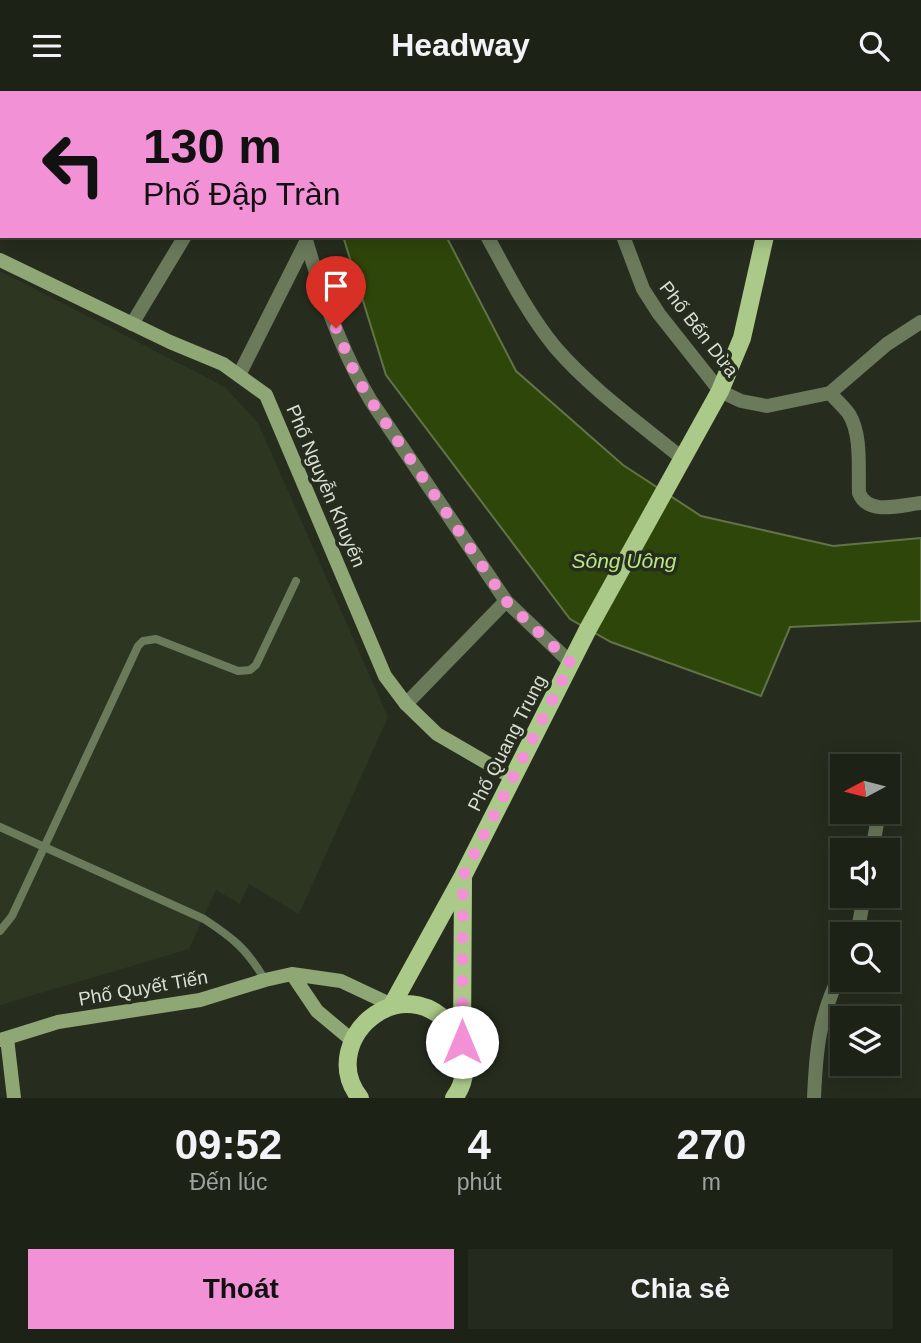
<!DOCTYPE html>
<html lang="vi">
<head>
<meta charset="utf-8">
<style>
	body { margin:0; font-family:Helvetica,sans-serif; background:#252a1f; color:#f1f3f6; height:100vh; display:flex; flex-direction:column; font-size:26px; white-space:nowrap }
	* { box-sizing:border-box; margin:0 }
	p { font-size:23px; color:#a0a4a1 }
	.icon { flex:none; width:38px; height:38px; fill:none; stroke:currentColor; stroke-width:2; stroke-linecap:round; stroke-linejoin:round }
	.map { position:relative; height:1007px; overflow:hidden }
	.details { display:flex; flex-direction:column; background:#1c2216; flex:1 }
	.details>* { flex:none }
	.banner { position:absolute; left:0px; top:0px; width:922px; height:147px; box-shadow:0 4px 18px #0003,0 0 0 2px #3a3f35; background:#f391d6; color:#111; overflow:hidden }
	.needle { width:46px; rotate:263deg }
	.controls { position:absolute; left:830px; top:663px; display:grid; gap:14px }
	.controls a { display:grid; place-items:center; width:70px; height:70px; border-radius:0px; background:#1c2216; box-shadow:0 4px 18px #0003,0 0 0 2px #3a3f35; font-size:35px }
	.pin { position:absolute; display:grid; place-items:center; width:60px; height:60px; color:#fff; margin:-72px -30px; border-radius:50% 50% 50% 0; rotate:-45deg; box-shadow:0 0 7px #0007 }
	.pin .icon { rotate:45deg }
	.me { position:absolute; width:77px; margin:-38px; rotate:0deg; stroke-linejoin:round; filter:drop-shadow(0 0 5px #0008) }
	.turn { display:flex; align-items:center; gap:24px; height:147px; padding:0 28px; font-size:32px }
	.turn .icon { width:91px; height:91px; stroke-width:2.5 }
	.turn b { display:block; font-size:49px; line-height:60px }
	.eta { display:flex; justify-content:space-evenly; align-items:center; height:119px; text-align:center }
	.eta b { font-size:42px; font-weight:700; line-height:49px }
	.cta { display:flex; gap:14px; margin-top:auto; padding:14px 28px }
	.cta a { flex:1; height:80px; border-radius:0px; background:#f391d6; color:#111; font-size:28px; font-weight:700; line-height:80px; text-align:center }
	.cta a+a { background:#252a1f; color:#f1f3f6 }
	header { display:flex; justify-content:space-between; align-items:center; height:91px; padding:0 28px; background:#1c2216; font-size:32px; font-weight:700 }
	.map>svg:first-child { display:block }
	.built { fill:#2c3621 }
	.water { fill:#2f460a; stroke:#627447; stroke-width:2 }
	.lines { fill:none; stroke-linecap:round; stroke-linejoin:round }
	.lane { stroke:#6b7a5b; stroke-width:8 }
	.street { stroke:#6b7a5b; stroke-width:14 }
	.secondary { stroke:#8fa775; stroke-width:14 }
	.primary { stroke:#abca89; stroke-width:18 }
	.route { stroke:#f391d6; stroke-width:12; stroke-dasharray:0 21.6 }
	.labels { text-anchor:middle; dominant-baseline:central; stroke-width:7; stroke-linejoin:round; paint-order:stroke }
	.street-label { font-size:19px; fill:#dadfd5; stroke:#262d1e }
	.water-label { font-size:21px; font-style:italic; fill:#bae882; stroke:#262d1e }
</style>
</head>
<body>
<header><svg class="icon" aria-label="menu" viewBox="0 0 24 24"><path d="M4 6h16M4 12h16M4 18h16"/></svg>Headway<svg class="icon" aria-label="search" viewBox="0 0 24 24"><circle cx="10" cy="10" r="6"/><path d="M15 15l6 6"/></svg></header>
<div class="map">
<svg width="921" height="1007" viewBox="0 0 921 1007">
	<rect width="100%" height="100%" fill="#262d1e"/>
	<!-- built -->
	<path class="built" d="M0,180l225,116 33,36 130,294 -89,197 -50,-30 -9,20 -24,-14 -27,59 -189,56z"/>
	<!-- water -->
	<path class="water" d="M343,145h103l70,135 107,94 78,51 132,30 88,-8v83l-131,6 -29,69 -150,-54 -41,-23 -184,-244z"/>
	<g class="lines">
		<!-- lane -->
		<path class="lane" d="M0,736l204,92c29,19 43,30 61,61
			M0,840l12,-15 126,-270 5,-5 13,-2 82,32 12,-1 6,-5 40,-84"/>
		<!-- street -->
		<path class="street" d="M99,0l2,2
			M257,0l1,2
			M404,0l1,2
			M590,0l1,2
			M128,2l3,-2
			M305,145c15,54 37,117 66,165l135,200 65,62
			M487,145c21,38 40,77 68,111 36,42 84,76 127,111
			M623,145l20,53 16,25 61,77 21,10 26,5 63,-13 57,-49 34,-22
			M132,233l53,-88
			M239,284l67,-133
			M830,302c6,7 14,14 19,21 13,21 9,55 10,79 9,23 42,12 62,10
			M406,613l100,-103
			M872,760l7,-39
			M857,844l7,-39
			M814,1007c2,-48 5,-83 28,-127"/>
		<!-- secondary -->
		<path class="secondary" d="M0,169l170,82 53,22 43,31 119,281 21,28 31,30 76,44
			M292,883l25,37 36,30
			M7,947l7,60
			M0,949l58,-18 142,-22 65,-20 27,-6 49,7 51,24"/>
		<!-- primary -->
		<path class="primary" d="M775,0v2
			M392,914l71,-129 125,-247 132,-238 22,-53 23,-102
			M360,1007c-47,-59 52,-144 102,-56
			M454,1007c13,-17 12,-36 8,-56l1,-163"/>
	</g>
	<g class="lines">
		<!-- route -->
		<path class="route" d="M336,237l20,48 15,25 135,200 65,62 -108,213 -1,166"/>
	</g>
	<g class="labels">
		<!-- street labels -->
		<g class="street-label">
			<text transform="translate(699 238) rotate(52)">Phố Bến Dừa</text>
			<text transform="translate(326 395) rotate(67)">Phố Nguyễn Khuyến</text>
			<text transform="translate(507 652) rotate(-63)">Phố Quang Trung</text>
			<text transform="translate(143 897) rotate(-10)">Phố Quyết Tiến</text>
		</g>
		<!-- water labels -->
		<g class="water-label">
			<text x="624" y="469">Sông Uông</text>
		</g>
	</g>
</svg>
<div class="controls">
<a><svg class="needle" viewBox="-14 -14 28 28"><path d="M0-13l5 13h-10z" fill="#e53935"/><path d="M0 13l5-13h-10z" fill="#a0a4a1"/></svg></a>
<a><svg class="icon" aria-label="sound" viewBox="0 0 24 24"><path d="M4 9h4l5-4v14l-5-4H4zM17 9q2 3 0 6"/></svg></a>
<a><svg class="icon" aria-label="search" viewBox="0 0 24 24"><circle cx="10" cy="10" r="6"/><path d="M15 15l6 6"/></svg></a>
<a><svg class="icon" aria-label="layers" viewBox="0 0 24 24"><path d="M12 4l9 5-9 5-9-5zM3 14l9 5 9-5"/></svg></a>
</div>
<div class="pin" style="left:336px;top:237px;background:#d93025"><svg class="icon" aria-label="arrive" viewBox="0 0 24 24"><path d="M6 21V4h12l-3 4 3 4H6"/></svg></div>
<svg class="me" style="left:462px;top:951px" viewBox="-20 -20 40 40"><circle r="19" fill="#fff"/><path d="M0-13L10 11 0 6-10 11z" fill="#f391d6"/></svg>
<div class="banner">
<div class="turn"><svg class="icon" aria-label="left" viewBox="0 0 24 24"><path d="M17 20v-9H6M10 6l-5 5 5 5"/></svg><div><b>130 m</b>Phố Đập Tràn</div></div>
</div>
</div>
<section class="details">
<div class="eta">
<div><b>09:52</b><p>Đến lúc</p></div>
<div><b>4</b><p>phút</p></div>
<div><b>270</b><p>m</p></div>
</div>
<div class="cta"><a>Thoát</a><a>Chia sẻ</a></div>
</section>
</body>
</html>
